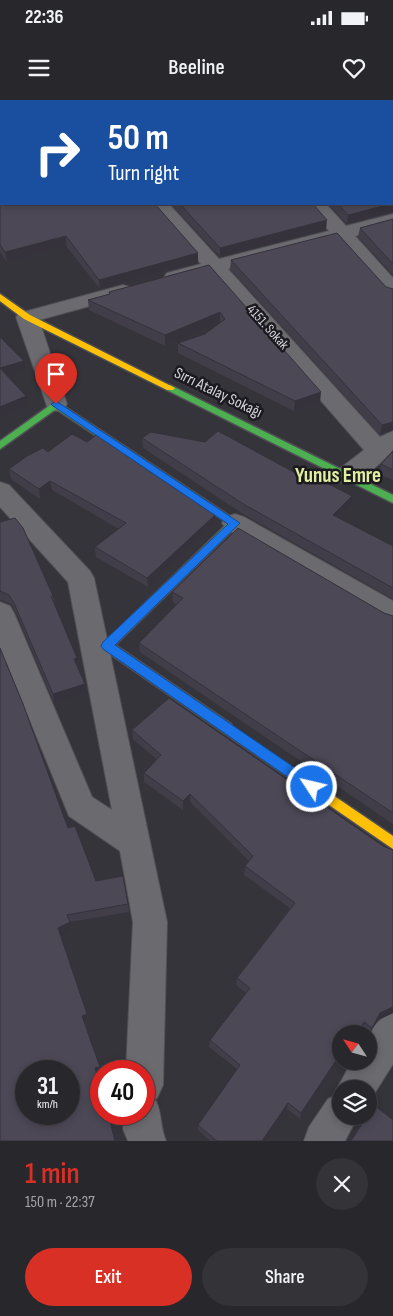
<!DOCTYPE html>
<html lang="en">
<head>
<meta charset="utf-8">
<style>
	body { margin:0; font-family:"Sofia Sans Condensed",sans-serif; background:#343338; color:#f1f3f6; height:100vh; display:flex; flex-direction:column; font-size:19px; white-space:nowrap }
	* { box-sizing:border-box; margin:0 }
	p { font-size:16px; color:#a5a5a9 }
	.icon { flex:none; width:28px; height:28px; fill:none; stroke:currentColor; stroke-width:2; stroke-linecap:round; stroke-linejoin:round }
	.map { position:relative; height:1041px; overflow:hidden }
	.drawer { display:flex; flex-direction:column; background:#28272c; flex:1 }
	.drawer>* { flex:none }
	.hud { position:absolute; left:0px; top:0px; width:394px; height:105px; box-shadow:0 2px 8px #0003,0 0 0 1px #444448; background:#1a4fa0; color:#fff; overflow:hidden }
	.needle { width:32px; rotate:306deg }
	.tools { position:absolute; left:332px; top:925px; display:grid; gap:10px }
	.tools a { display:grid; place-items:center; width:45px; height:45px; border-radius:50%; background:#28272c; box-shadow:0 2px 8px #0003,0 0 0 1px #444448; font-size:25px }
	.speed { position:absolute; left:15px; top:960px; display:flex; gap:10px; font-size:25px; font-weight:700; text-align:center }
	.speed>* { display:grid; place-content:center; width:65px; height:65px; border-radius:50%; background:#28272c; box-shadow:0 2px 8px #0003,0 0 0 1px #444448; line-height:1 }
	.speed small { font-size:12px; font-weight:400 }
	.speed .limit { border:8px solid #d22; background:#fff; color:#111 }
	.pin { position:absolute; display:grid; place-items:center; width:42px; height:42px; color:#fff; margin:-51px -21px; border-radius:50% 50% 50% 0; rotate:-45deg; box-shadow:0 0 5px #0007 }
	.pin .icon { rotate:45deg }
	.me { position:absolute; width:55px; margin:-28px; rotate:305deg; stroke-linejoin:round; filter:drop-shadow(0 0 4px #0008) }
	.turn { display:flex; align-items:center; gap:18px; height:105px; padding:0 25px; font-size:22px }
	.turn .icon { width:65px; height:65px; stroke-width:2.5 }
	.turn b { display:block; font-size:35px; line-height:42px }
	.round { display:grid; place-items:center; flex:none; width:52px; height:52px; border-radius:26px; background:#343338 }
	.headline { display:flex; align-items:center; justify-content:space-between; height:85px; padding:0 25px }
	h1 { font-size:30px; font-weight:600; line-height:38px; color:#d93025 }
	.button { display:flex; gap:10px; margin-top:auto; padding:10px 25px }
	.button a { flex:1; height:58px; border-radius:30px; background:#d93025; color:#fff; font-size:20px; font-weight:600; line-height:58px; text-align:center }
	.button a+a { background:#343338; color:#f1f3f6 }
	.status { display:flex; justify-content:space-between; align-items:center; height:35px; padding:0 25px; background:#28272c; direction:ltr }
	.status svg { height:14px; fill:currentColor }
	header { display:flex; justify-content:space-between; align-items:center; height:65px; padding:0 25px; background:#28272c; font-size:22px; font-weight:600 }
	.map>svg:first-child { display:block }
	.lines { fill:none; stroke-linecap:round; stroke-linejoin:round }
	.street-casing { stroke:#515056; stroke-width:2 }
	.fast-casing { stroke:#515056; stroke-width:3 }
	.slow-casing { stroke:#515056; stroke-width:3 }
	.street { fill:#6b6a6e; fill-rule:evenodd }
	.fast { fill:#4caf50; fill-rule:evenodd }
	.slow { fill:#ffc107; fill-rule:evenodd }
	.wall { fill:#413e4a }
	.shaded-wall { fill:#35323c }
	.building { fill:#4c4856; stroke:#35323c; fill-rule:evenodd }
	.route { fill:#1a73e8; stroke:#114b97 }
	.labels { text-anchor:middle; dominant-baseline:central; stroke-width:5; stroke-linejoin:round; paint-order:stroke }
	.far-street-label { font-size:14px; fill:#d4d2da; stroke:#1b1a1f }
	.street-label { font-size:16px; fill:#d4d2da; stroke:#1b1a1f }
	.district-label { font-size:21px; font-weight:bold; fill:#e1ed9f; stroke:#1b1a1f }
</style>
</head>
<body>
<div class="status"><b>22:36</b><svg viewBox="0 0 49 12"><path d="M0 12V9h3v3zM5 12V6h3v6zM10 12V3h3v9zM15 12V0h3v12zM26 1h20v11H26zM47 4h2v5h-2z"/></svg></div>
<header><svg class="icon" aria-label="menu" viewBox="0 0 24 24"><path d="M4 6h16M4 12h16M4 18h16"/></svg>Beeline<svg class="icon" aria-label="heart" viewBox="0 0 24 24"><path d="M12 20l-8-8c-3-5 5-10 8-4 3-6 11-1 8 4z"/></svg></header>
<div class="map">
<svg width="393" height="1041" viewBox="0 0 393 1041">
	<rect width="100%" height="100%" fill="#35343a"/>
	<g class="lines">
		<!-- street casing -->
		<g class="street-casing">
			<path id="street" d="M150,104h19l50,55 110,-28 -22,-27h19l20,22 47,-12v12l-38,10 38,42v19l-7,-2 -48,-55 -110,29 152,168 13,-6v20c-15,13 -34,37 -55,31l-3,-6 3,-6 26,-20 -154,-176 -36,9 -7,-2 -3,-4 3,-4 34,-9z
				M123,185l7,2 3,4 -3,4 -91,25 28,84 -3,5 -8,2 -8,-2 -32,-92 4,-4z
				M0,382l9,3 81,86 4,7 73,344 -4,163 -6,13 -3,2 2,1c6,13 4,26 10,40h-38l-5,-12 1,-15h20v-43h-18l7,-149 -13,-71 -51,-35 -69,-169v-45l10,4 4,7 78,184 20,13 -44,-228 -68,-75z
				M235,414l9,3 149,84v24l-10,-4 -157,-92 -4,-6 4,-6z
				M393,913v51l-24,38v-13h-28v27h17l-13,25h-41l5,-14 19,-28 11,-5 -2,-5 15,-28h17c0,-24 -1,-38 24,-48z"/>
		</g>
		<!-- fast casing -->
		<g class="fast-casing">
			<path id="fast" d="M170,285l223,110v8l-226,-113v-4z
				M56,301l184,122 -125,122 116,79 2,4 -2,4 -4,1 -4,-1 -120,-83 -2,-3 127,-123 -172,-114 -56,40v-8z"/>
		</g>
		<!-- slow casing -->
		<g class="slow-casing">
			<path id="slow" d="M0,194l30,21 145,73 -2,2h-6l-143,-71 -24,-18z
				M227,623l166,113v13l-170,-117 -2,-4 2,-4z"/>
		</g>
		<!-- street -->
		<use href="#street" class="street"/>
		<!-- fast -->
		<use href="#fast" class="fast"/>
		<!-- slow -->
		<use href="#slow" class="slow"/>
	</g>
	<!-- wall -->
	<path class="wall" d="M0,0h393v113l-46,11 -19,-20h64l-391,-103 197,161 -98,27 -34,-43 -59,16 -7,-10z
		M171,104h142l13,25 -106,28z
		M393,119v56l-35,-38 2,-9z
		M231,160l155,27 7,143 -13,5 -150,-166z
		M209,165l111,138 -26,8 -116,-58v-10l27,-9 15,-11v-1l-55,24 -76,-36 -1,-10 21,-6v-2z
		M142,338l209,68 -12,12 54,28v53l-148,-84 -102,-67z
		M87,342l128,73v9l-67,63 -52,-30 -1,-10 24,-18 -67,-39 -12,9 -29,-20 -2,-10 39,-17z
		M393,350v30l-14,-6 2,-10z
		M0,422l54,76 1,9 22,51 1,10 8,25 -32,10 -38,-91 -5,-8 -10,-4 -1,1z
		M172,492l212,21 9,3v208l-253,-172 -1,-9 38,-38 -4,-3z
		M132,630l261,120v163l-15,7 -9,14 -7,-5 -21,5v26l-3,4 -1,-2 -37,57 -13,-10 -22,32h-55l-12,-11v-5l39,-56 -28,-22 1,-7 36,-47 -10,-8 1,-7 53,-70 -46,-33 1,-9 4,-5 -59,-59 -7,8 -39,-28v-9l13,-13 -24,-21z
		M68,728l28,53 32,23 1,8 -59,10 2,8 -12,5 27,79 1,6 -3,2 16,51 -4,2 -97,66z"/>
	<!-- shaded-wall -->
	<path class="shaded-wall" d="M393,103v9l-46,12 1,-9z
		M327,120l-1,9 -106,28v-9z
		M66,136v10l-59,16 -2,-10z
		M198,153v9l-98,27 -1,-9z
		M220,212v10l-55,24v-11z
		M24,261l1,10 -23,7 -2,-10z
		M321,292l-1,11 -26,8 1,-10z
		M26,296l2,9 -28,12v-10z
		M393,322v8l-13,5 2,-10z
		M50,381l2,9 -12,9 -1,-10z
		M352,396l-1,10 -19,19 1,-10z
		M215,415v9l-67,63 -1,-9z
		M77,558l1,10 -4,-9z
		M85,584l1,9 -32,10 -1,-9z
		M190,694v8l-7,8v-9z
		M70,822l2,8 -12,6 -2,-8z
		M393,907v6l-15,7 -9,14 3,-6 8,-15z
		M87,914l1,6 -4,2 -2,-6z
		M364,922l-2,7 -3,5h-2z
		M339,956l-2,6 -37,57 1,-6z
		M100,967l1,6 -4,2 -2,-7z
		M288,1003l-1,6 -22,32h-3z"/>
	<!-- building -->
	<path class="building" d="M0,0h393v103l-1,-102h-391v103h154l43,49 -99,27 -33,-44 -61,16 -5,-7z
		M180,104h133l14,16 -107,28z
		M338,104h53l-43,11z
		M393,119v45l-33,-36z
		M337,133l49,54 7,2v133l-11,3 -151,-165z
		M209,165l112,127 -26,9 -117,-58 27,-9 20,-15 -5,-7 -55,23 -77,-35 22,-6 -1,-2z
		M0,237l24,24 -24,7 26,28 -26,11z
		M218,331l94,51 5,-4 35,18 -19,19 60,31v42l-148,-83 -103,-67 9,-6 54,10z
		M72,334l15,8 9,-7 119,80 -68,63 -52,-31 31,-24 -76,-42 -11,8 -30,-20 18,-13 16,-8 5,4z
		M393,351v19l-12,-6z
		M15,418l8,10 31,70 -3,-2 26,62 -3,1 11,25 -32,10 -39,-91 -5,-8 -9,-4v-69z
		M238,428l146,85 9,3v197l-254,-170 44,-45 -11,-6z
		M0,548l23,56 45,124 7,-2 21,55 27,-5 5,28 -61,11 3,7 -12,6 29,86 -5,2 18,51 -5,1 6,22v24h7l7,27h-115zM26,971h43v43h-43z
		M169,598l214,148 10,4v157l-13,6 -8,15 -8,-6 -7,12h-16v23l-2,-1 -38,57 -13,-10 -26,38h-45l-19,-16 42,-60 -30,-25 40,-52 -13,-10 58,-75 -50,-37 8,-10 -63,-62 -7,7 -39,-28 17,-18 -29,-25z
		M374,1005l19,15v21h-42l16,-25h2v-3z"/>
	<!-- route -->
	<path class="route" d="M56,301l184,122 -125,122 202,138 2,4 -2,4 -5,1 -4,-1 -205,-142 -2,-3 2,-4 125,-118 -175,-118 -2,-2z"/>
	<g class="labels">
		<!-- far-street labels -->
		<g class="far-street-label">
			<text transform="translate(268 227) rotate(48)">4151. Sokak</text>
		</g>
		<!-- street labels -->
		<g class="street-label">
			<text transform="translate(218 293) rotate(26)">Sırrı Atalay Sokağı</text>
		</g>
		<!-- district labels -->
		<g class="district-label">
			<text x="338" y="375">Yunus Emre</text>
		</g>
	</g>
</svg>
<div class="tools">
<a><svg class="needle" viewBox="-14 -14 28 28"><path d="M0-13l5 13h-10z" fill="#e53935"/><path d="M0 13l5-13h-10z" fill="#a5a5a9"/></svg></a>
<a><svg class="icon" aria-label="layers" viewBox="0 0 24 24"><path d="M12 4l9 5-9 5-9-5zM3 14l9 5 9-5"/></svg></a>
</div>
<div class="speed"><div>31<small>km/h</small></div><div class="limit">40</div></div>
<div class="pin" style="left:56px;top:304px;background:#d93025"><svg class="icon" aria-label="arrive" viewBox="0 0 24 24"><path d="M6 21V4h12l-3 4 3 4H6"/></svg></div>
<svg class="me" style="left:312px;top:687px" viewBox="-20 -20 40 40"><circle r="17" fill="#1a73e8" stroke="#fff" stroke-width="3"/><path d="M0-11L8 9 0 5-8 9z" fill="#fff"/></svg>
<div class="hud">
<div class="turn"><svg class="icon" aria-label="right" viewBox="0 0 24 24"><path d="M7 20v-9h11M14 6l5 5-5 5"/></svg><div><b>50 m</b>Turn right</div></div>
</div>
</div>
<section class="drawer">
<div class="headline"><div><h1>1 min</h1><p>150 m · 22:37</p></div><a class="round"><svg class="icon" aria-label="close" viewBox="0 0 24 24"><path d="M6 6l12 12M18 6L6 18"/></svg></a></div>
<div class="button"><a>Exit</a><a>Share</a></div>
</section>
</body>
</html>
